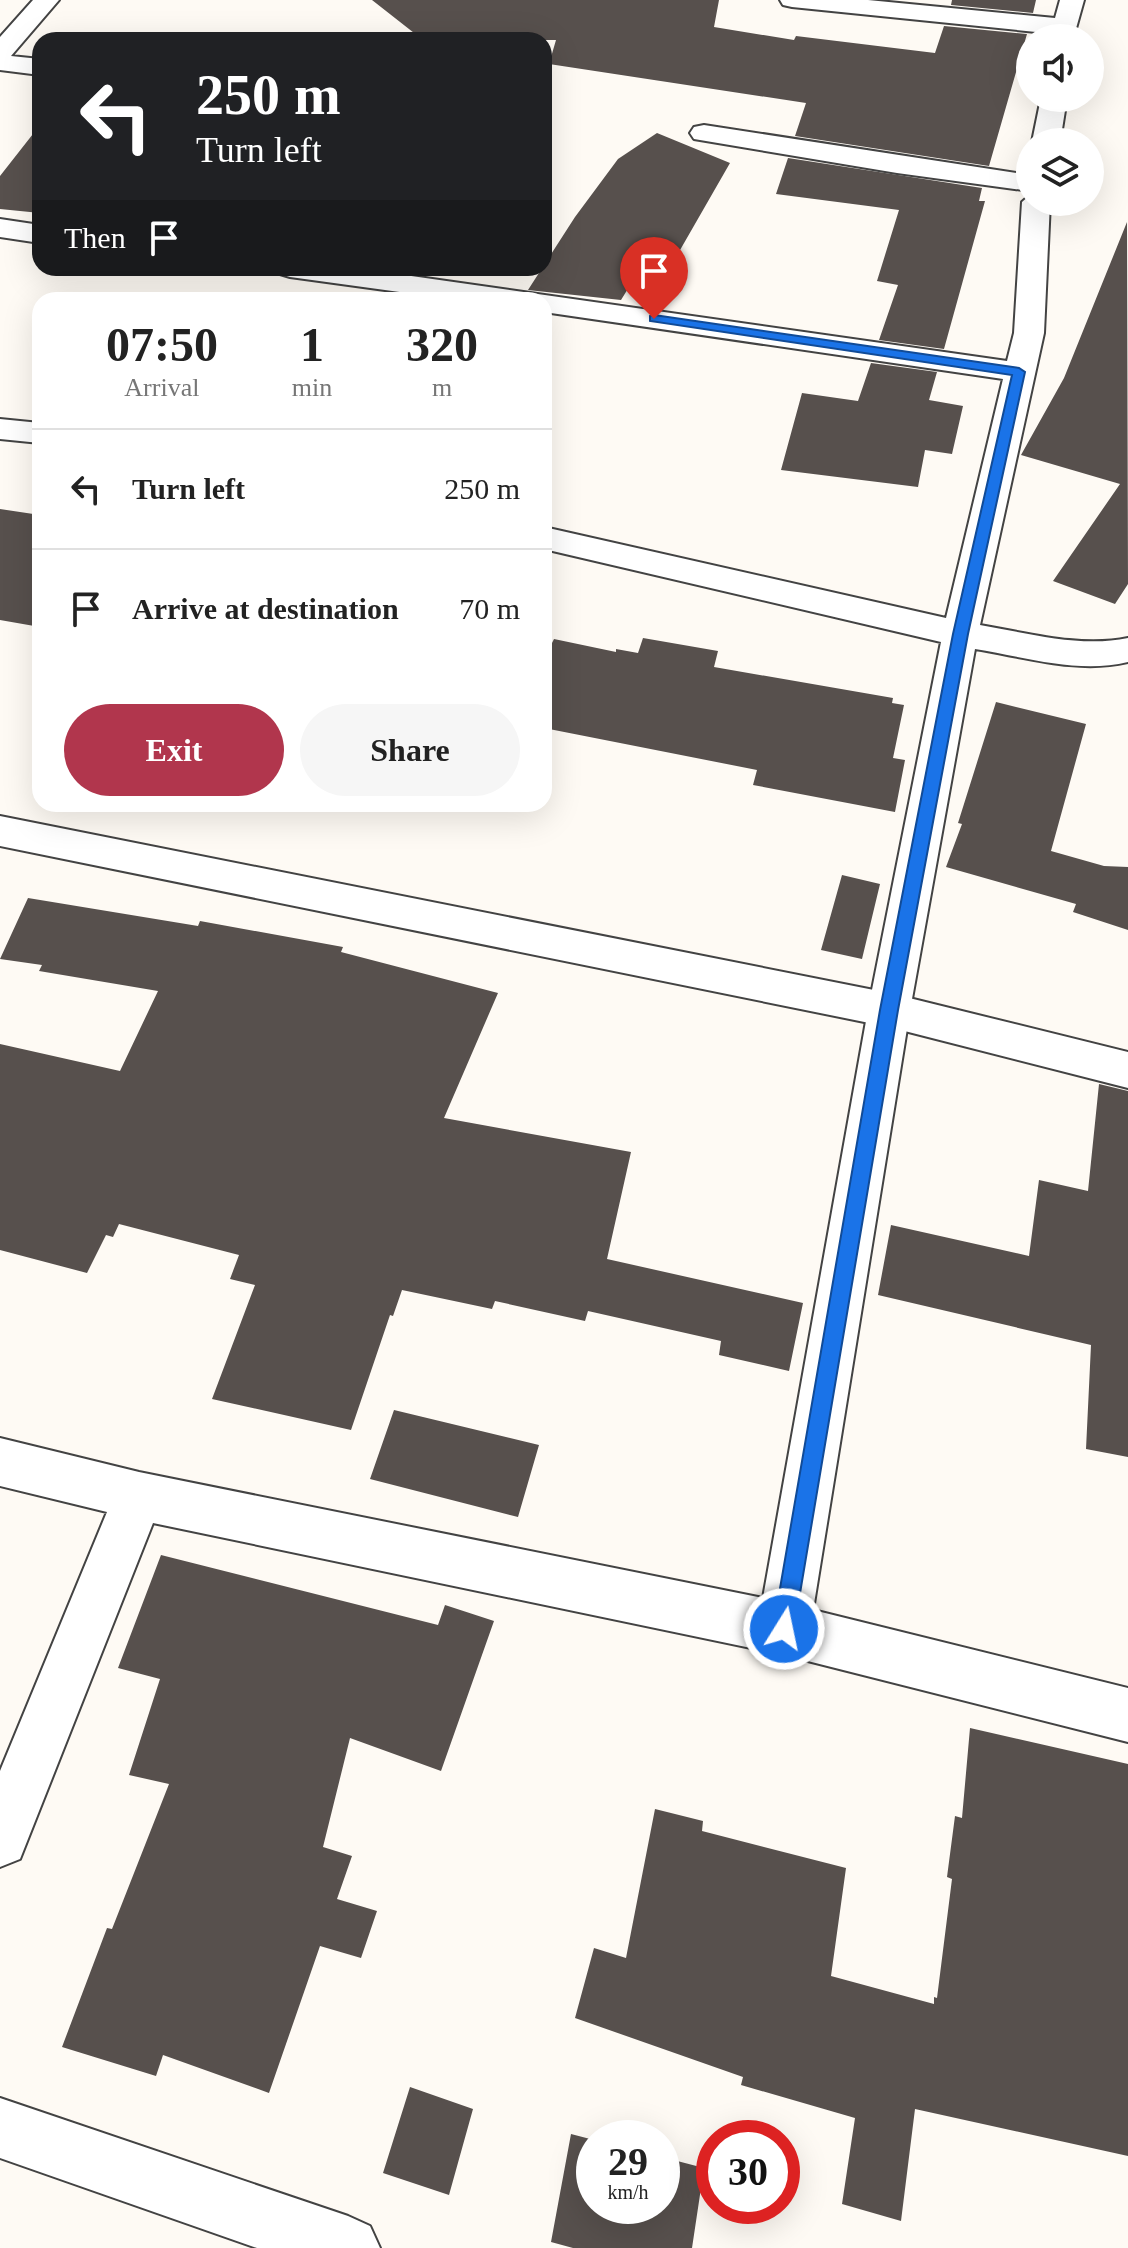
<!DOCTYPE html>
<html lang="en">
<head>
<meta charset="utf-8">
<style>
	body { margin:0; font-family:"Times New Roman",serif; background:#f6f6f6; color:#222; height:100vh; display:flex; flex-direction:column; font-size:30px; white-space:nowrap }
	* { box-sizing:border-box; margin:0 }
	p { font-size:26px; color:#767676 }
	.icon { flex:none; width:44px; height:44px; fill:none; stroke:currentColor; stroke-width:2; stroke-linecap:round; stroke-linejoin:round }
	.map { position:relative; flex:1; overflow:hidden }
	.details { position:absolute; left:32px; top:292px; width:520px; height:520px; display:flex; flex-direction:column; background:#fff; border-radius:24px; box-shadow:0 8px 32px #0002 }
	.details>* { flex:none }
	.top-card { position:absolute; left:32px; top:32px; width:520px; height:244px; border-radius:24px; box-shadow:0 8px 32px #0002; background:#202124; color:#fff; overflow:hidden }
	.controls { position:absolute; left:1016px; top:24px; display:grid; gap:16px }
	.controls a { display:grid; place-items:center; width:88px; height:88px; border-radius:50%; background:#fff; box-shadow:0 8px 32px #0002; font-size:40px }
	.speed { position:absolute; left:576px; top:2120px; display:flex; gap:16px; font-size:40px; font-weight:700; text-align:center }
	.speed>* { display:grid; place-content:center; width:104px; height:104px; border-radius:50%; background:#fff; box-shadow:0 8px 32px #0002; line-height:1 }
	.speed small { font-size:20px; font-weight:400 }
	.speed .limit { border:12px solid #d22; background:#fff; color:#111 }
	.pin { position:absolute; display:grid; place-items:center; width:68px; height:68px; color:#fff; margin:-82px -34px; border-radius:50% 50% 50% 0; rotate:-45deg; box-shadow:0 0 8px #0007 }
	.pin .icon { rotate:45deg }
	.me { position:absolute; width:88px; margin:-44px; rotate:10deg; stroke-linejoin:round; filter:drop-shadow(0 0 6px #0008) }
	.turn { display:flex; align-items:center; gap:28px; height:168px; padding:0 32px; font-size:36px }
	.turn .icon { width:104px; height:104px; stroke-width:2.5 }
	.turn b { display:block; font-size:56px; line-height:68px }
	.then { display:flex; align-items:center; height:76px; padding:0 32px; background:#0003; gap:16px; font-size:30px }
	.eta { display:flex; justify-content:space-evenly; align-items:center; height:136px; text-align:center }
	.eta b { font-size:48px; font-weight:700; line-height:56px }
	.button { display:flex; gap:16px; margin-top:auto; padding:16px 32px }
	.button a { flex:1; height:92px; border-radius:48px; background:#b1364d; color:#fff; font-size:32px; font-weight:700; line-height:92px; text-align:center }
	.button a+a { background:#f6f6f6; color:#222 }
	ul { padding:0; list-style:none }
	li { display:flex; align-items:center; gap:24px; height:120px; padding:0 32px; border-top:2px solid #e0e0e0 }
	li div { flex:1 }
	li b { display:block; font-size:30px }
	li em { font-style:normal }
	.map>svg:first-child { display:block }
	.building { fill:#57504d }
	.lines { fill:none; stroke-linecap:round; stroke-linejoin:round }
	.minor-casing { stroke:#434343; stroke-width:4 }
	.tertiary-casing { stroke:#434343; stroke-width:4 }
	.minor { fill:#fff; fill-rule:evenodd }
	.tertiary { fill:#fff; fill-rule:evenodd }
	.route { fill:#1a73e8; stroke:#114b97; stroke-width:2 }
</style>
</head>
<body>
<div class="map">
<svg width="1128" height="2248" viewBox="0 0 1128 2248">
	<rect width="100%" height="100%" fill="#fefaf4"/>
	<!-- building -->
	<path class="building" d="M372,0h347l-5,27 80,13 2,-4 139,17 9,-27 83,8 -38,132 -194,-30 11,-33 -257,-39 7,-24h-133z
		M952,0h84l-3,13 -82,-8z
		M40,125v88l-40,-4v-33z
		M657,133l73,30 -62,108 -26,-5 -21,34 -93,-10 47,-73 43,-58z
		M788,158l194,30 -3,13h6l-41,148 -65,-9 19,-55 -21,-4 22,-71 -123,-16z
		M1127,222l1,362 -13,20 -62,-23 67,-97 -99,-29 43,-77z
		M871,363l66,9 -8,28 34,6 -11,48 -27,-4 -7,37 -137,-17 21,-77 56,8z
		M0,509l40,6v112l-40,-7z
		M643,638l75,13 -4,16 179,31 -1,5 12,2 -11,53 12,2 -10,52 -142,-27 4,-15 -213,-42v-69l10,-20 62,13v-3l22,4z
		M996,702l90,22 -35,127 53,15 24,1v63l-55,-18 3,-8 -130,-37 16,-43 -4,-1z
		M842,875l38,9 -18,75 -41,-9z
		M28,898l170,28 2,-5 143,26 -2,5 157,41 -54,125 187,34 -24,107 196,44 -14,68 -70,-16 2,-14 -133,-30 -3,10 -90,-20 -3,8 -90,-19 -9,26 -3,-1 -39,115 -139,-31 43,-114 -25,-6 9,-24 -120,-31 -6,13 -7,-2 -19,38 -87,-23v-206l120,27 38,-80 -119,-20 3,-6 -42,-6z
		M1099,1084l29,7v366l-42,-8 5,-104 -213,-50 13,-70 138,31 10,-76 49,11z
		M394,1410l145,35 -21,72 -148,-38z
		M161,1555l277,70 7,-20 49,16 -53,150 -91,-33 -27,109 29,9 -15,43 40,12 -16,47 -41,-12 -51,147 -106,-38 -7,21 -94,-29 45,-119 5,1 57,-145 -40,-9 31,-96 -42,-11z
		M970,1728l158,36v392l-213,-47 -14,112 -59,-17 13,-86 -114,-33 2,-8 -168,-59 19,-70 32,10 29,-149 48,12 -1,10 144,37 -15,108 103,28v-7l3,1 15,-119 -5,-2 8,-61 7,2z
		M410,2087l63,22 -24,86 -66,-22z
		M571,2134l23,6v66h68v-49l42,11 -12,80h-119l-22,-6z"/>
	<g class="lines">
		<!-- minor casing -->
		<g class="minor-casing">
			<path id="minor" d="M33,0h26l-48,56 29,3v16l-40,-5v-33z
				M780,0h88l187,18 5,-18h24l-9,32 -9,3 -274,-28 -9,-2z
				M1041,98h26l-7,44h-28z
				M704,125l326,50v16l-133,-18 -203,-34 -4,-6 4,-6z
				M1030,195v7h20l-6,131 -64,292c48,8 100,23 148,13v24c-50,12 -103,-5 -153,-13l-65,361 -97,600 315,78v54l-344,-87 -631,-132 -133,336 -20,8v-96l107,-259 -107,-26v-48l139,34 624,126 105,-588 73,-368 -397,-93v-22l402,91 57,-239 -459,-67v-12h-86l-168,-23 -10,-3 -5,-6h80l652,93 7,-28 8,-131z
				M0,219l40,6v18l-40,-6z
				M0,419l40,4v20l-40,-4z
				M0,2098l348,118 22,10 10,22h-123l-257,-90z"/>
		</g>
		<!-- tertiary casing -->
		<g class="tertiary-casing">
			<path id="tertiary" d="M0,816l889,177 239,59v36l-239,-61 -889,-181z"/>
		</g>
		<!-- minor -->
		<use href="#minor" class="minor"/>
		<!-- tertiary -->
		<use href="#tertiary" class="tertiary"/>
	</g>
	<!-- route -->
	<path class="route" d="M654,315l365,53 6,4 -57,262 -70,376 -104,619 -3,8 -7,3 -8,-3 -3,-8 107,-619 73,-376 59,-259 -362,-54v-5z"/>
</svg>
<div class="controls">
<a><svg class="icon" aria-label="sound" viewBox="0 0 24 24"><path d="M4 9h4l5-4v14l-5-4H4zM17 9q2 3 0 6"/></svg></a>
<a><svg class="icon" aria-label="layers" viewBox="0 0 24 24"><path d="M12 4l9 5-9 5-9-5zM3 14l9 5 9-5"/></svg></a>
</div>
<div class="speed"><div>29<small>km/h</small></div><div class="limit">30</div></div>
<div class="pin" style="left:654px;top:319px;background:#d93025"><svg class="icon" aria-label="arrive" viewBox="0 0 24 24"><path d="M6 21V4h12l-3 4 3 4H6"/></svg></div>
<svg class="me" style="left:784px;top:1629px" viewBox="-20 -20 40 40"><circle r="17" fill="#1a73e8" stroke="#fff" stroke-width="3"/><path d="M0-11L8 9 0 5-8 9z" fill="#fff"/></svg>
<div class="top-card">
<div class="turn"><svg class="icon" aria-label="left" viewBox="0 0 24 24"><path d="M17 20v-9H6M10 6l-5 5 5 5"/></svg><div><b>250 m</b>Turn left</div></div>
<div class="then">Then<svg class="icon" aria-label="arrive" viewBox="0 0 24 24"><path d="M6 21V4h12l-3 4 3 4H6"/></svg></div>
</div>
<section class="details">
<div class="eta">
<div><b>07:50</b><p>Arrival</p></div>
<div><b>1</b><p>min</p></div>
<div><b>320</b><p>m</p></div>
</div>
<ul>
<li><svg class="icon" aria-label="left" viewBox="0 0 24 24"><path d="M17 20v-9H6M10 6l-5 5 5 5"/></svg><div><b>Turn left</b></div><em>250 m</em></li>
<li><svg class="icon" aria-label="arrive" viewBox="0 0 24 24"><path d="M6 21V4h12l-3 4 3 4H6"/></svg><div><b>Arrive at destination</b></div><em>70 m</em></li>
</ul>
<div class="button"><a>Exit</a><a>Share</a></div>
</section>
</div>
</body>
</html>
